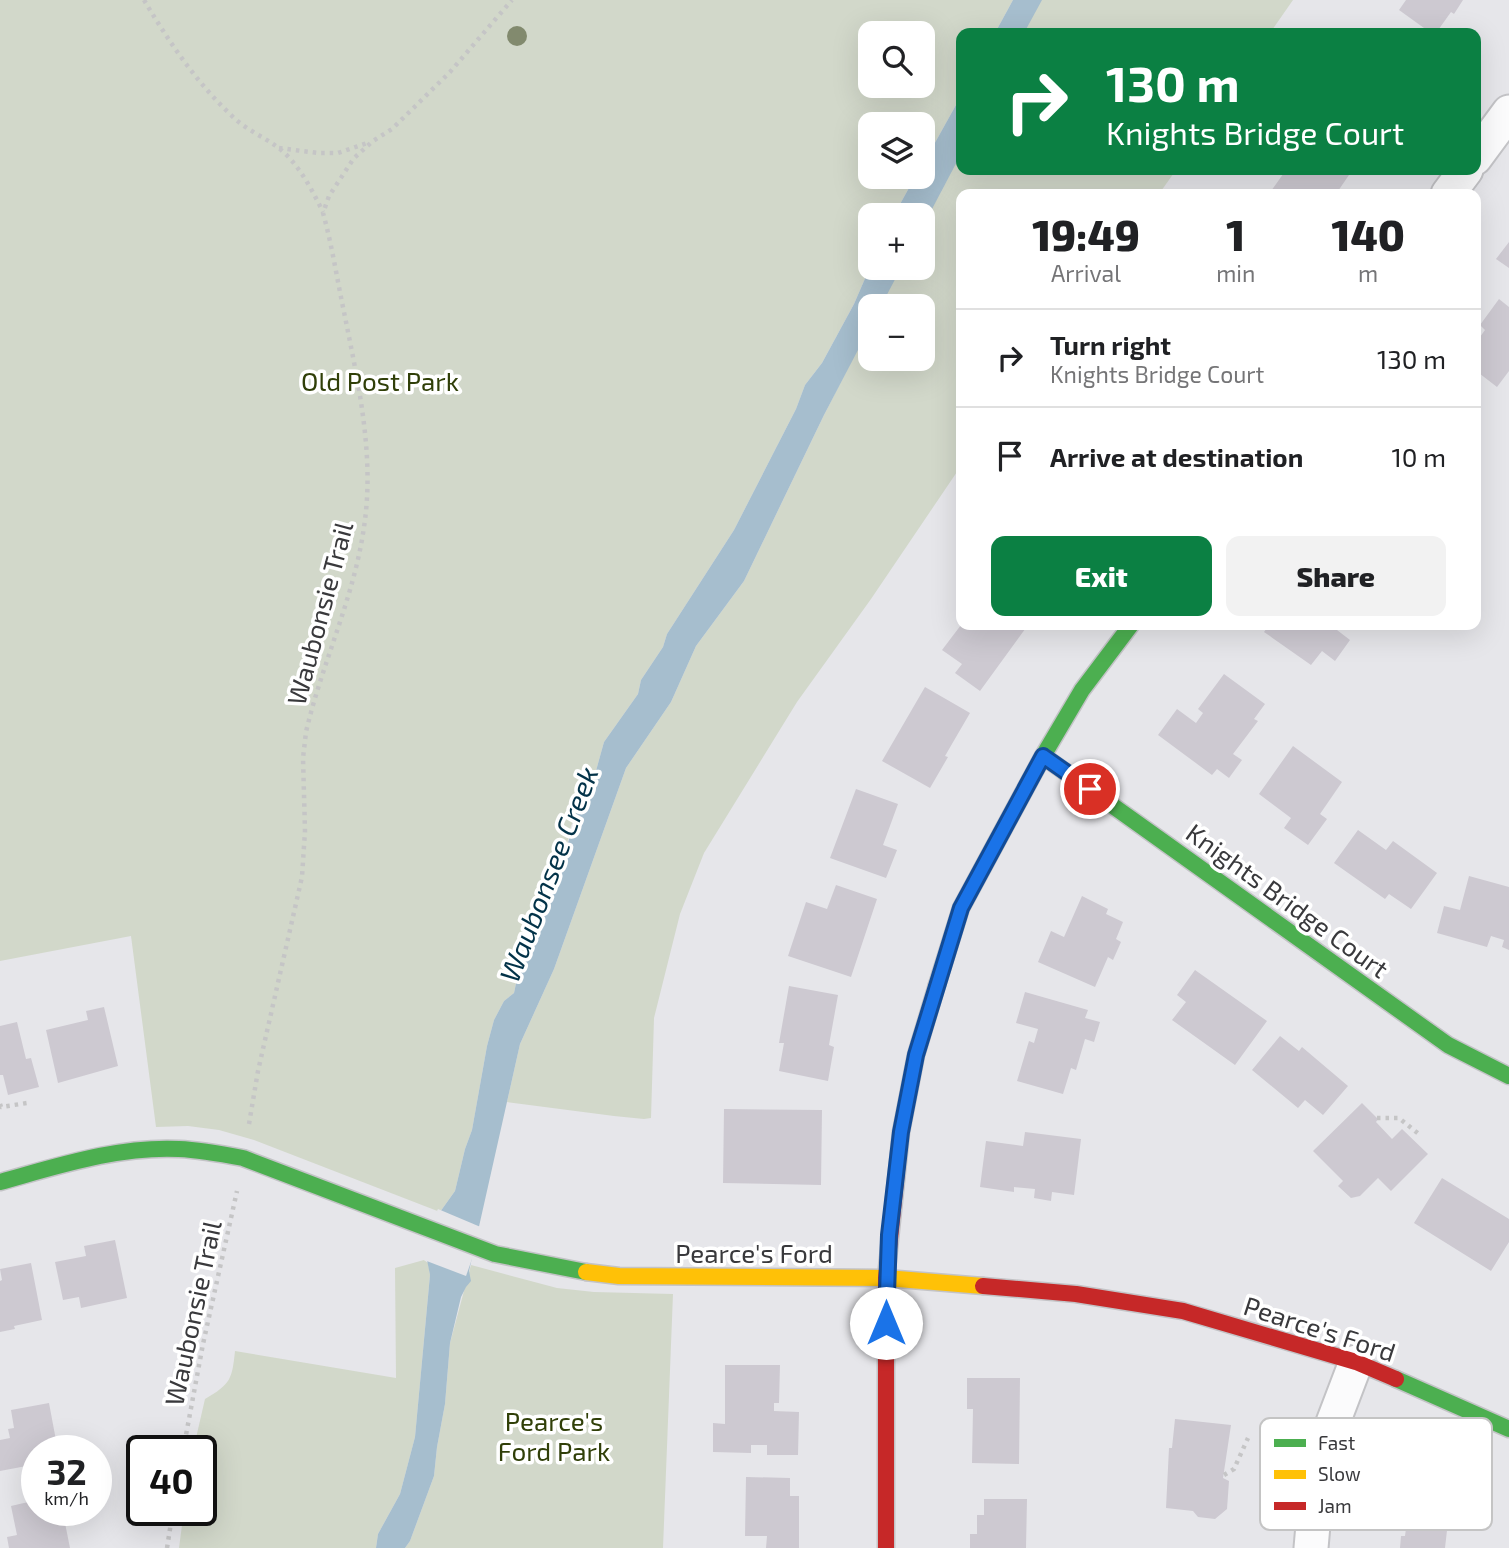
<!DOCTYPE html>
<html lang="en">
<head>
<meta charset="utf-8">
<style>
	body { margin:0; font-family:"Exo 2",sans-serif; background:#f2f2f2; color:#202124; height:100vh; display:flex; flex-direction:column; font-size:26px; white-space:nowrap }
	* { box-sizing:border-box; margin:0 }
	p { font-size:23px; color:#757577 }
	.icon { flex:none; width:38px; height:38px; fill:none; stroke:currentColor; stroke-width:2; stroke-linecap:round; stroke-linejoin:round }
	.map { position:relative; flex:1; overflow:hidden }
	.details { position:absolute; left:956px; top:189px; width:525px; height:441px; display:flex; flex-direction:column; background:#fff; border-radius:14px; box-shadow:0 7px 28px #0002 }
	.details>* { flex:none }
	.banner { position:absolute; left:956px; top:28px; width:525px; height:147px; border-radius:14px; box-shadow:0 7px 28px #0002; background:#0b8043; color:#fff; overflow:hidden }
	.fabs { position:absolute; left:858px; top:21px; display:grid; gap:14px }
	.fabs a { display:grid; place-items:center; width:77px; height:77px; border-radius:14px; background:#fff; box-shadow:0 7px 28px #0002; font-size:35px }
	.speed { position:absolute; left:21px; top:1435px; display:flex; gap:14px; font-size:35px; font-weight:700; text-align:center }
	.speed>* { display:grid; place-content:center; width:91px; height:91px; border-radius:50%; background:#fff; box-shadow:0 7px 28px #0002; line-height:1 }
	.speed small { font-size:18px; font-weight:400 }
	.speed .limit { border:4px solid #111; border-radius:10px; background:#fff; color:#111 }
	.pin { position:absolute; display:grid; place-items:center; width:60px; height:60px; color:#fff; margin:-30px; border:4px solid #fff; border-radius:50%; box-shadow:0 2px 7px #0007 }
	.me { position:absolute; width:77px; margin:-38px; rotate:0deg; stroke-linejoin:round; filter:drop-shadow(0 0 5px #0008) }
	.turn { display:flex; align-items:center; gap:24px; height:147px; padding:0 35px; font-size:32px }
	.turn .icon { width:91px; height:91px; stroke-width:2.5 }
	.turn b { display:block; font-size:49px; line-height:60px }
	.eta { display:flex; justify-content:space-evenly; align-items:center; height:119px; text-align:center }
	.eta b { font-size:42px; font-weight:800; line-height:49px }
	.primary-button { display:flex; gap:14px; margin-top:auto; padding:14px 35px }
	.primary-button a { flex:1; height:80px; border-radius:14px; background:#0b8043; color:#fff; font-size:28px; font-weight:800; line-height:80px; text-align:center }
	.primary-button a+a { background:#f2f2f2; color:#202124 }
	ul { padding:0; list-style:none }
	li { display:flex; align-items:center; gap:21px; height:98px; padding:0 35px; border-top:2px solid #e0e0e0 }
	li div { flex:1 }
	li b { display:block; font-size:26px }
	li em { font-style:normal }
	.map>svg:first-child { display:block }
	.green { fill:#d2d8ca; fill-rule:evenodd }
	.water { fill:#a6bece }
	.pier { fill:#e6e6ea }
	.building { fill:#cdc9d1 }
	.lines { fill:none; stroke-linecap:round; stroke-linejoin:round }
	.street-casing { stroke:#c3c3c6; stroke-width:37 }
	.fast-casing { stroke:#c3c3c6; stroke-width:19 }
	.slow-casing { stroke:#c3c3c6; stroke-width:19 }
	.jam-casing { stroke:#c3c3c6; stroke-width:19 }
	.path { stroke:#c5c5c6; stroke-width:4.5; stroke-dasharray:3.5 5; stroke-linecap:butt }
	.street { stroke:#fbfbfc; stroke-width:33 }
	.fast { stroke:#4caf50; stroke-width:16 }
	.slow { stroke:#ffc107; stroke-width:16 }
	.jam { stroke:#c62828; stroke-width:16 }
	.tree { fill:#828a6e }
	.route-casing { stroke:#114b97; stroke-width:18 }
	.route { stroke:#1a73e8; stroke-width:12 }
	.labels { text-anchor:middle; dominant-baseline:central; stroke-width:7; stroke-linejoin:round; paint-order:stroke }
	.park-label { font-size:26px; fill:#303f08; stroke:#fff }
	.street-label { font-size:26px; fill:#39393c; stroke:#fff }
	.water-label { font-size:28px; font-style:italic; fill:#023248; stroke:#fff }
	.key { fill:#fff; stroke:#c4c4c4; stroke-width:2 }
	.key-label { font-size:19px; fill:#39393c }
</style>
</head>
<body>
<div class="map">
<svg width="1509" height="1548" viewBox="0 0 1509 1548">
	<rect width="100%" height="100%" fill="#e6e6ea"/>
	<!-- green -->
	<path class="green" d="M0,0h1013l-18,33h-34v63l-39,70v-42h-52v53h45l-21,38h-24v52l-16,37 -32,59 -17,22 -9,24 -62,121 -67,104 -4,13 -22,33 -3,14 -34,48 -10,36 -23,48 -5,24 -9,21 -8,10 -27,74 -8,38 -10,8 -10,19 -7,26 -15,84 -7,19 -10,42 -15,21 -186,-72 -35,-10 -31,-4 -32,1 -25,-191 -131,25zM870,33h52v53h-52z
		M1036,0h257l-23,33h-251z
		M961,148v22h215l-17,24h-198v272l-90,133 -74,103 -93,151 -24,61 -26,104 -3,100 -7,1 -30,-3 -107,-14 13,-58 34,-75 72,-201 45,-66 25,-56 48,-65 80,-166 46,-90v34h52v-53h-43l20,-38h23v-45z
		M424,1260l4,3 2,12 -15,162 -15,57 -22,40 -2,14h-197l5,-38h17v-59h-8l12,-52c26,-15 27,-20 30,-48l161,27 -1,-110z
		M471,1265l86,23 37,4 79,2 -10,254h-258l5,-7 24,-65 3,-29 8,-43 5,-61z"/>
	<!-- water -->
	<path class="water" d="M1013,0h29l-18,33h-29z
		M961,96v58l-39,74v-13h-28l21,-38h7v-11z
		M870,267l31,1 -20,38h-11v21l-46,88 -80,166 -48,65 -25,56 -45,66 -72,201 -34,75 -51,227 2,10 -5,6 -5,10 -11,46 -5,61 -8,43 -3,29 -24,65 -5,7h-29l2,-14 22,-40 15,-57 15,-162 -6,-30 16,-33 15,-21 10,-42 7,-19 15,-84 7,-26 10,-19 10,-8 8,-38 27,-74 8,-10 9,-21 12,-43 16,-29 10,-36 34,-48 3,-14 22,-33 4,-13 67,-104 62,-121 9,-24 17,-22 32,-59z"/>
	<!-- pier -->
	<path class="pier" d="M438,1209l45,19 -17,48 -42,-16 -3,-15z"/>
	<!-- building -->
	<path class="building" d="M1406,0h57l-9,14 -3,-2 -15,21h-5l-32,-23z
		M1286,170h62l-2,3 3,2 -13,19h-67z
		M1509,242v26l-13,-9z
		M1499,299l10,8v64l-12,16 -22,-17v-37l5,4 5,-7 -5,-5z
		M961,625l8,4 3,-4h56l-48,66 -25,-18 7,-9 -20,-14z
		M1269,625h72l-4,5 13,10 -15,21 -13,-10 -11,14 -47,-33z
		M1224,674l41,30 -11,15 4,2 -25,33 9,6 -13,18 -12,-9 -5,6 -54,-40 19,-26 19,14 7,-10 -5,-4z
		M925,687l45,26 -25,43 3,1 -18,31 -48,-27z
		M1293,746l49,36 -22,32 7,5 -19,26 -24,-17 7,-10 -32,-24z
		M856,789l42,15 -15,41 14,5 -11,28 -56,-20z
		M1358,830l28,20 7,-9 44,32 -26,36 -22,-15 -4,5 -51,-36z
		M1469,876l40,11v63l-7,-3 2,-7 -13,-4 -4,11 -50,-14 7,-27 16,4z
		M836,885l41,14 -26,78 -63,-21 18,-54 21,7z
		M1082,896l26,13 -2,5 17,8 -7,17 5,3 -8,18 -5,-3 -13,30 -57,-25 13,-31 13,6z
		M1195,970l72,51 -32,44 -63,-45 14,-18 -9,-7z
		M789,986l49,9 -9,50 5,2 -6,34 -49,-10 5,-28h-5z
		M1025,992l63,18 -3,8 15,4 -6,20 -9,-3 -9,31 -5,-2 -8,26 -46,-13 12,-40 5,2 4,-14 -22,-6z
		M104,1007l14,59 -60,17 -12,-53 42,-10 -2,-9z
		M17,1022l9,37 5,-1 8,29 -31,8 -5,-20h-3v-49z
		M1280,1036l19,15 3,-4 46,39 -25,29 -18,-15 -7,8 -46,-38z
		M1362,1103l16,16 -2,3 16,17 10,-10 26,25 -37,37 -13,-13 -18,18 -9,2 -13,-12 5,-5 -30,-30z
		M724,1109l98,1 -1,75 -98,-2z
		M1025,1132l56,7 -7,56 -22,-3 -1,9 -17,-3 1,-9 -21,-2v5l-34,-5 6,-46 37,5z
		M1442,1178l67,41v23l-18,29 -77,-48z
		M115,1240l12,58 -46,10 -2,-11 -16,3 -8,-38 31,-6 -2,-10z
		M31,1263l11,57 -28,6 1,3 -15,3v-51l2,-1 -2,-11z
		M725,1365h55l-1,38h-5v8l25,1 -1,43h-31v-10h-16v8l-38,-1v-29l12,1z
		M967,1378h53l-1,86 -47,-1 1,-54h-6z
		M49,1403l9,48h-21v13l-37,7v-31l10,-2 -2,-9 6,-1 -3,-18z
		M1175,1419l56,6 -8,53 6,3 -2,28 -12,10 -17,-2 -5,-6 -27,-3 3,-60h3z
		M746,1477l44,1v18h9v52h-33l1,-12h-22z
		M984,1499h43l-1,49h-56v-14h7v-19h7z
		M1402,1499l48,5 -5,44h-45l1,-12h4l2,-15 -7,-1z
		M37,1500v10h13l1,5 12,-2 7,35h-61l-2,-11 10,-2 -6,-29z"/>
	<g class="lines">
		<!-- street casing -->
		<g class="street-casing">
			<path id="street" d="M1475,158l34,-46
				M1448,194l18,-24
				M1311,1548l4,-46 14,-69 27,-71"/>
		</g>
		<!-- fast casing -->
		<g class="fast-casing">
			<path id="fast" d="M1043,756l405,289 61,31
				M937,985l24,-77 82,-152 39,-66 49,-65
				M0,1182c58,-16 118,-36 179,-33 22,1 43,5 64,9l252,96 91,18
				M1396,1379l113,50"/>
		</g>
		<!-- slow casing -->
		<g class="slow-casing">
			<path id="slow" d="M586,1272l33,4 267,2 97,8"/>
		</g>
		<!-- jam casing -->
		<g class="jam-casing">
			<path id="jam" d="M983,1286l93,8 107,17 173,51 40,17
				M886,1548v-270l15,-146 15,-77 21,-70"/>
		</g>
		<!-- path -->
		<path class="path" d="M144,0c25,42 52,82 88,116 13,13 30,20 44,30 22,16 35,42 47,66
			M279,148l39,5h20l32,-11
			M0,1104l1,3 26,-4
			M1377,1118h22l21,17
			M249,1124l9,-53 44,-194 3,-46 -2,-73 3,-26c16,-69 48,-134 58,-205 11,-71 -6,-145 -20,-215 -7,-33 -12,-67 -21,-99l6,-17 25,-38 19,-17 19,-12 58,-57 62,-72
			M183,1451l20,-107 34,-153
			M1224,1475l10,-6 14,-31
			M167,1548l6,-38"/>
		<!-- street -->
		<use href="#street" class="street"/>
		<!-- fast -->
		<use href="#fast" class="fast"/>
		<!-- slow -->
		<use href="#slow" class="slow"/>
		<!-- jam -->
		<use href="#jam" class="jam"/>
	</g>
	<!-- trees -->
	<circle class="tree" cx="517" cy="36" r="10"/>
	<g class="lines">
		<!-- route casing -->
		<g class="route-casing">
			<path id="route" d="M886,1323l3,-88 12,-103 15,-77 45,-147 82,-152 47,33"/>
		</g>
		<!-- route -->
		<use href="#route" class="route"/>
	</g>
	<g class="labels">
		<!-- park labels -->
		<g class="park-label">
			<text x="380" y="380">Old Post Park</text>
			<text x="554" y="1420">Pearce's<tspan x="554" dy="30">Ford Park</tspan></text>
		</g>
		<!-- street labels -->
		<g class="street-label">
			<text transform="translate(319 613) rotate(-75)">Waubonsie Trail</text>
			<text transform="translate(1288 900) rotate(36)">Knights Bridge Court</text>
			<text x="754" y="1252">Pearce's Ford</text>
			<text transform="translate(192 1313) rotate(-78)">Waubonsie Trail</text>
			<text transform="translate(1320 1328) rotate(18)">Pearce's Ford</text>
		</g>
		<!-- water labels -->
		<g class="water-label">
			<text transform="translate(548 874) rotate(-69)">Waubonsee Creek</text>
		</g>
	</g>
	<!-- legend -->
	<rect x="1260" y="1418" width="232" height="112" rx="10" class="key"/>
	<rect x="1274" y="1439" width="32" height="8" fill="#4caf50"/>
	<rect x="1274" y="1470" width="32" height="9" fill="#ffc107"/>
	<rect x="1274" y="1502" width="32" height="8" fill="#c62828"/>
	<g class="key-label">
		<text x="1318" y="1450">Fast</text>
		<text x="1318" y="1481">Slow</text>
		<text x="1318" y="1513">Jam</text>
	</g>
</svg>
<div class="fabs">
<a><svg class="icon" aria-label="search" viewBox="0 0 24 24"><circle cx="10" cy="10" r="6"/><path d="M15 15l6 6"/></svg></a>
<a><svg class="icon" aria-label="layers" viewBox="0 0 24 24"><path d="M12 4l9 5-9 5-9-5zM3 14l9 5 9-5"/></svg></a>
<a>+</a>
<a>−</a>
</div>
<div class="speed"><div>32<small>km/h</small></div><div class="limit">40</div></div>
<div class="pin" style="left:1090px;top:789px;background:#d93025"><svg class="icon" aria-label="arrive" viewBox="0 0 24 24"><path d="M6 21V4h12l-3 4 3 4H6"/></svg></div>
<svg class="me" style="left:886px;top:1323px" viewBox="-20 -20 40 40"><circle r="19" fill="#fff"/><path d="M0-13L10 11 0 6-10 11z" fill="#1a73e8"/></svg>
<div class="banner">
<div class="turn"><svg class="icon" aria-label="right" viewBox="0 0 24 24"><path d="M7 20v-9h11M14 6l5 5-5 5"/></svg><div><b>130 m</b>Knights Bridge Court</div></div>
</div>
<section class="details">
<div class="eta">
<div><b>19:49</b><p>Arrival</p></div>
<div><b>1</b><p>min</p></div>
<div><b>140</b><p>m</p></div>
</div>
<ul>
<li><svg class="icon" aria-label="right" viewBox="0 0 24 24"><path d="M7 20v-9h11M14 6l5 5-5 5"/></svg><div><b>Turn right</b><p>Knights Bridge Court</p></div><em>130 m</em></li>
<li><svg class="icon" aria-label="arrive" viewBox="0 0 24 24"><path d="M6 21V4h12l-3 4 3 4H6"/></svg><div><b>Arrive at destination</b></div><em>10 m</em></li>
</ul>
<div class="primary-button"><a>Exit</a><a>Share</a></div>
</section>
</div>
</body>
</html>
